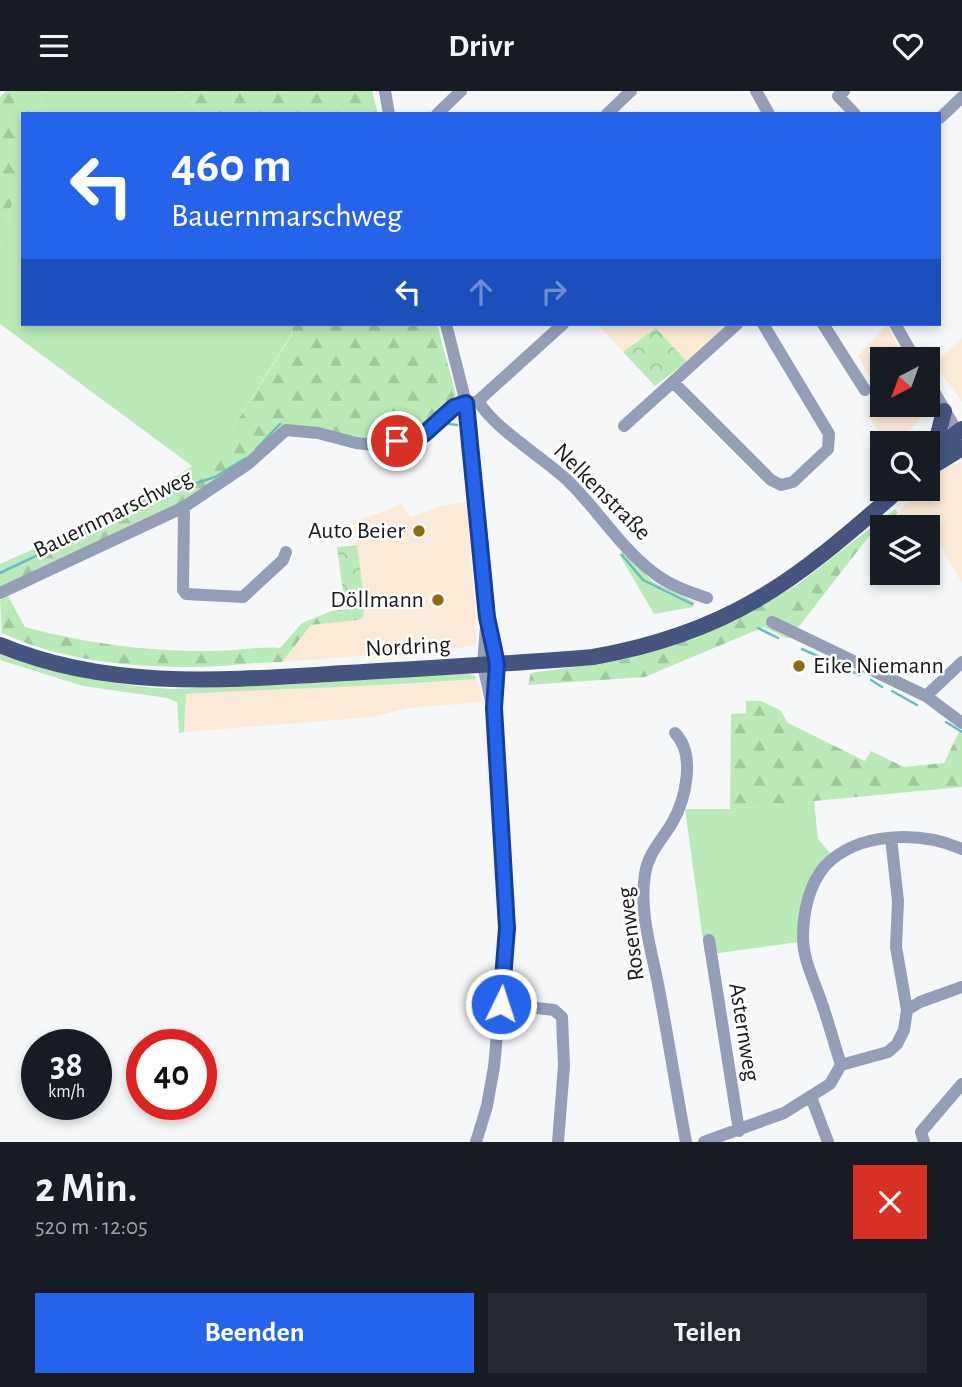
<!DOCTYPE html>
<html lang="de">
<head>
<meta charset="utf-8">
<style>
	body { margin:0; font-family:"Alegreya Sans",sans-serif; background:#242831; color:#f1f3f6; height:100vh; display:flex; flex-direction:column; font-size:26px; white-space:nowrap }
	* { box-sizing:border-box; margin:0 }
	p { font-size:23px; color:#9ea1a6 }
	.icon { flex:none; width:38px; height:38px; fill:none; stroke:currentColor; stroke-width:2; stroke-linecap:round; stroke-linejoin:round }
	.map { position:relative; height:1051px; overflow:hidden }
	.panel { display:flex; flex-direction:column; background:#171b24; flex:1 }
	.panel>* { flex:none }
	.guide { position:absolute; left:21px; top:21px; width:920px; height:214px; border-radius:0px; box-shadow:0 4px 10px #0003; background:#2563eb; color:#fff; overflow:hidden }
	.needle { width:46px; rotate:221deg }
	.tools { position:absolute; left:870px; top:256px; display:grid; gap:14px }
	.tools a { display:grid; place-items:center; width:70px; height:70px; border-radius:0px; background:#171b24; box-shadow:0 4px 10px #0003; font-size:35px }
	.speed { position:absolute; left:21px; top:938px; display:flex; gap:14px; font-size:35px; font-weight:700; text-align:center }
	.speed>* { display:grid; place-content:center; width:91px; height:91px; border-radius:50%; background:#171b24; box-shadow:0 4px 10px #0003; line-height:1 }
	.speed small { font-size:18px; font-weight:400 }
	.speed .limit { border:10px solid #d22; background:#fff; color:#111 }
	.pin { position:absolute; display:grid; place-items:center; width:60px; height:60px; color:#fff; margin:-30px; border:4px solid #fff; border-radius:50%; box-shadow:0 2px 7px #0007 }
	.me { position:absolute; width:77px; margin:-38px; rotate:4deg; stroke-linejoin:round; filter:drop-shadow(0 0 5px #0008) }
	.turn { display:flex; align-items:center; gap:24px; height:147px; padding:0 35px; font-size:32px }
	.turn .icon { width:91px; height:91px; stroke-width:2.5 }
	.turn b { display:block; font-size:49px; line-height:60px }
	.lanes { display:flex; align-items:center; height:66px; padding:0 35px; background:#0003; justify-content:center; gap:35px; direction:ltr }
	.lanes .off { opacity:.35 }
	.round { display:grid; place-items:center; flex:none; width:74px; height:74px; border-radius:0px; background:#242831 }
	.headline { display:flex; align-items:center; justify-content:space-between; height:119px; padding:0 35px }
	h1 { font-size:42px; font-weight:700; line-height:52px }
	.cta { display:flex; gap:14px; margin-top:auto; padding:14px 35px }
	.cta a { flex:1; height:80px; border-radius:0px; background:#2563eb; color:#fff; font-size:28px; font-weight:700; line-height:80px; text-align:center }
	.cta a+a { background:#242831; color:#f1f3f6 }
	header { display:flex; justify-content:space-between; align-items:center; height:91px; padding:0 35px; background:#171b24; font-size:32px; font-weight:700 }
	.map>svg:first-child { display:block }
	.commercial { fill:#fbead8 }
	.green { fill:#bbeab9 }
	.forest { fill:url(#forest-firs) }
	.park { fill:url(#park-crowns) }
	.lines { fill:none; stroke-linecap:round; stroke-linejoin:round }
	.stream { stroke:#66bdc2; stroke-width:2.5 }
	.minor { stroke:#949eb7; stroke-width:12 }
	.major { stroke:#45557f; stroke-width:16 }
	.route-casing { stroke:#184099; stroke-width:18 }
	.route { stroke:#2563eb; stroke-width:12 }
	.poi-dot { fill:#8f6c11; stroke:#fff; stroke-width:2.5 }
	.labels { text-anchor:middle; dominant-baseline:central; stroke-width:5; stroke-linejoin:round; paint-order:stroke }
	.street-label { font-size:24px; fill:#1a1a1b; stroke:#fff }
	.poi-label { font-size:24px; fill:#1a1a1b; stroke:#fff; text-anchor:end }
</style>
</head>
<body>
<header><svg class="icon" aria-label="menu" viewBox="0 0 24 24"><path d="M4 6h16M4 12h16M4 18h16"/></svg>Drivr<svg class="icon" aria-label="heart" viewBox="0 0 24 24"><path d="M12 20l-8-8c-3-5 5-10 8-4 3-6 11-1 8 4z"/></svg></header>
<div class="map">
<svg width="962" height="1051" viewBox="0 0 962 1051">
	<defs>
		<pattern id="forest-firs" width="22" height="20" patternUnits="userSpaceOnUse" patternTransform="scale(1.75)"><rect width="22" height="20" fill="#bbeab9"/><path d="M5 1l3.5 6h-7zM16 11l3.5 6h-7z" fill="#a0c89e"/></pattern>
		<pattern id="park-crowns" width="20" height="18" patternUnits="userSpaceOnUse" patternTransform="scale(1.75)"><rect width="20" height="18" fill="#bbeab9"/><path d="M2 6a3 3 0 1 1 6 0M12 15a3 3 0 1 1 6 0" fill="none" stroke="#a0c89e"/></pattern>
	</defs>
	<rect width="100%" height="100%" fill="#f6f7f9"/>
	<!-- commercial -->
	<path class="commercial" d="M598,233h130l-41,38 -31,-33 -33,23z
		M887,234l18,34h-23v40l-24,-43z
		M962,247v64l-26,-36 1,-5z
		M882,310v3h40l1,8 -4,9 -22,22h-9l-21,-27z
		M960,372l2,1v119l-28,-49 -6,-2v-5h-20l-10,-14 23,-25h7v-5l20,-18z
		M467,411l10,138 -3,5 -15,3 -177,14 29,-37 46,-5 6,-3v-27l-10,-68 37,-13 11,-6 9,14 31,-11z
		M476,588l5,12 1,11 -73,6 -36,9 -189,15 2,-38 106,-7 111,-2z"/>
	<!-- green -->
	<path class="green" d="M44,0h136l21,23h-163z
		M23,75v158h268l2,8 -66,105 -35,29 -192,-142v-78z
		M625,459l28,32 42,20 -2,5 -39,7 -35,-60z
		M0,562c57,21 113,33 173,36l293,-16 9,3 1,3c-97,8 -193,9 -290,15l-2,38 -5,1 -2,-31 -10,-4 -84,-12 -83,-26z
		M814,710l4,38 12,14 -12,14 -19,75 -94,13 -20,-146h45z"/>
	<!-- forest -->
	<path class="forest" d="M6,0h38l-6,23h-15v52l-23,80v-149z
		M180,0h192l6,23h-177z
		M291,233h146l19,71 -34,35 -47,11 -94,-15 -36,37 -61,38 -184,90v-27l92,-41 81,-44 19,-13 35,-29 66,-104z
		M895,418l3,4 -28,22 -80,103h-4l-22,-11 -119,50 -117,8 3,-12 91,-13 74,-22 47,-22 54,-31z
		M8,505l17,31c60,16 118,24 180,24 25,1 51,-5 75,-3l22,-25 30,-12 32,-4 -1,10 -5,3 -47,5 -29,37c-29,0 -58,5 -86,5 -66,0 -134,-6 -194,-34l-2,-33z
		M746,610h15l19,9 8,13 77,38 6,-10 33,16 40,-4 15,-31 3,1v54l-232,22 1,-95 15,-1z"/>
	<!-- park -->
	<path class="park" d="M656,237l31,34 -32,24 -32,-34z
		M357,454l6,45 -20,2 -6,-45z"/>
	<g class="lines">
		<!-- stream -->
		<path class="stream" d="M428,330l8,-7
			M449,333l8,1
			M256,358l24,-25
			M184,396l31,-10 31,-19
			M622,464l21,25 49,24
			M0,482l175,-83
			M758,537l20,10
			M802,558l58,26
			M871,589l11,7
			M892,600l25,14
			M946,631l16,10"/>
		<!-- minor -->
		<path class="minor" d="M385,0l4,23
			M756,0l13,23
			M844,0l-6,5 17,18
			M437,23l24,-23
			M607,23l24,-23
			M940,27l22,-21
			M446,233l20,79 21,213 10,48 -3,44 13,220 -13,139 -7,39 -11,36
			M823,233l42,66
			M895,233l20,35
			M928,290l34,59
			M673,291l98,98 10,5 12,-3 35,-33 1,-15 -66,-110
			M478,310c17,28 63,55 88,78 31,29 54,69 88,94 15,12 35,19 53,25
			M624,335l113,-102
			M184,416l-1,83 3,4 57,3 40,-37 3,-8
			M0,502l184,-86 64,-43 38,-34 32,3 38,10 17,2 50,-11 31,-27 24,-6 85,-77
			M772,531l154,74 36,27
			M486,535l-3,39 8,36
			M926,605l36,-34
			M675,642c21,21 11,66 -3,90 -10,17 -24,30 -27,51 -6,36 6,75 13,110 10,53 18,105 28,158
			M709,849l30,191
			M501,913l53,6 8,7 2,49 -6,76
			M907,919l13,-8 42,-15
			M841,974l47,-13 9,-8 7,-14 3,-20 -11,-63 2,-46 -7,-63
			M811,1006l17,45
			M704,1051l80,-29 46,-29 11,-19c-7,-22 -13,-45 -21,-67 -7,-20 -17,-39 -17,-61 0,-24 6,-53 22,-71 33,-35 96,-35 137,-17
			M924,1051l-3,-10 41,-48"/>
		<!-- major -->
		<path class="major" d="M934,360l10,-40
			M928,368l14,-15 20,-15
			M928,378l34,-21
			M0,554c110,46 229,35 345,28 83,-5 166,-9 248,-16 57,-10 113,-28 163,-57 52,-30 99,-72 145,-112"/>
	</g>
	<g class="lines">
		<!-- route casing -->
		<g class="route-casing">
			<path id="route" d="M397,350l27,-7 30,-27 12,-4 21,214 10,47 -3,44 13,220 -6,76"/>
		</g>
		<!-- route -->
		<use href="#route" class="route"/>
	</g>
	<!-- markers -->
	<g class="poi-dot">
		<circle cx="419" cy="440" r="7"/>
		<circle cx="438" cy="509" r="7"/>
		<circle cx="799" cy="575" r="7"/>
	</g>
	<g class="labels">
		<!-- street labels -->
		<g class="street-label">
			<text transform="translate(602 401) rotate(45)">Nelkenstraße</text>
			<text transform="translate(113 423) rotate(-26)">Bauernmarschweg</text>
			<text transform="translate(408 556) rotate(-3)">Nordring</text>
			<text transform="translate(631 843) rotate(-97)">Rosenweg</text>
			<text transform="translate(744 941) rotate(81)">Asternweg</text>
		</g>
		<!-- poi labels -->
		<g class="poi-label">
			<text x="405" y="440">Auto Beier</text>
			<text x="424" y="509">Döllmann</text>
			<text x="813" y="575" text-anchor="start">Eike Niemann</text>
		</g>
	</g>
</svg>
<div class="tools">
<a><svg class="needle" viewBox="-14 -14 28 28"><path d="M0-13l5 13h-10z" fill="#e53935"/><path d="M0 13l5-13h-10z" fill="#9ea1a6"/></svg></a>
<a><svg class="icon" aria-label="search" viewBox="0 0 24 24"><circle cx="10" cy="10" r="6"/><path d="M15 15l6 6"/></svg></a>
<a><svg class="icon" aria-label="layers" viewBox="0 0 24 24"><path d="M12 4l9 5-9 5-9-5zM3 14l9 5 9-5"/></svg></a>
</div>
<div class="speed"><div>38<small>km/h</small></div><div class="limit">40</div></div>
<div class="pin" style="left:397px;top:350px;background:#d93025"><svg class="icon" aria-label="arrive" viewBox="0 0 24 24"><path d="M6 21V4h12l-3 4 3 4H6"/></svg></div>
<svg class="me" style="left:501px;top:913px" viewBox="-20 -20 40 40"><circle r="17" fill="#2563eb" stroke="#fff" stroke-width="3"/><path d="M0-11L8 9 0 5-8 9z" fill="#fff"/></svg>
<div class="guide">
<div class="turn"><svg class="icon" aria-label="left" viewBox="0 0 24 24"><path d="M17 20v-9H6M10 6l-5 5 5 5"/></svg><div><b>460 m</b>Bauernmarschweg</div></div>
<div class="lanes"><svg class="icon" aria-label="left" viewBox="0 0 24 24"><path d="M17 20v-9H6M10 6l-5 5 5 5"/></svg><svg class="icon off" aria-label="ahead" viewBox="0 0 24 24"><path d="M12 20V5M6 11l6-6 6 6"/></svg><svg class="icon off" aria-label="right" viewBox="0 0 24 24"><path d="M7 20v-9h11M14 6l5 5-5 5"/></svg></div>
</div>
</div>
<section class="panel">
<div class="headline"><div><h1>2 Min.</h1><p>520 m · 12:05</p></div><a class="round" style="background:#d93025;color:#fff"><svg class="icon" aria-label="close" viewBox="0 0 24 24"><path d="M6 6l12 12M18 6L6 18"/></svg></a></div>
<div class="cta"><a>Beenden</a><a>Teilen</a></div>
</section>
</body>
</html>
